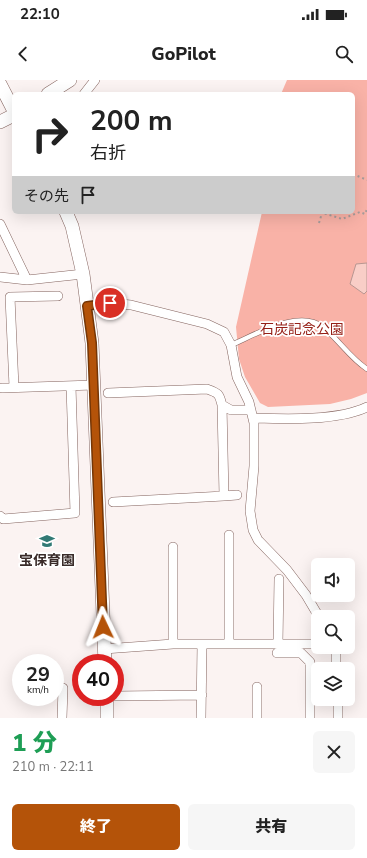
<!DOCTYPE html>
<html lang="ja">
<head>
<meta charset="utf-8">
<style>
	body { margin:0; font-family:"Nunito Sans","Noto Sans JP",sans-serif; background:#f6f6f6; color:#222; height:100vh; display:flex; flex-direction:column; font-size:15px; white-space:nowrap }
	* { box-sizing:border-box; margin:0 }
	p { font-size:13px; color:#767676 }
	.icon { flex:none; width:22px; height:22px; fill:none; stroke:currentColor; stroke-width:2; stroke-linecap:round; stroke-linejoin:round }
	.map { position:relative; height:638px; overflow:hidden }
	.side { display:flex; flex-direction:column; background:#fff; flex:1 }
	.side>* { flex:none }
	.banner { position:absolute; left:12px; top:12px; width:343px; height:122px; border-radius:6px; box-shadow:0 4px 16px #0002; background:#fff; color:#222; overflow:hidden }
	.tools { position:absolute; left:311px; top:478px; display:grid; gap:8px }
	.tools a { display:grid; place-items:center; width:44px; height:44px; border-radius:6px; background:#fff; box-shadow:0 4px 16px #0002; font-size:20px }
	.speed { position:absolute; left:12px; top:574px; display:flex; gap:8px; font-size:20px; font-weight:700; text-align:center }
	.speed>* { display:grid; place-content:center; width:52px; height:52px; border-radius:50%; background:#fff; box-shadow:0 4px 16px #0002; line-height:1 }
	.speed small { font-size:10px; font-weight:400 }
	.speed .limit { border:6px solid #d22; background:#fff; color:#111 }
	.pin { position:absolute; display:grid; place-items:center; width:34px; height:34px; color:#fff; margin:-17px; border:2px solid #fff; border-radius:50%; box-shadow:0 1px 4px #0007 }
	.me { position:absolute; width:44px; margin:-22px; rotate:358deg; stroke-linejoin:round; filter:drop-shadow(0 0 3px #0008) }
	.turn { display:flex; align-items:center; gap:14px; height:84px; padding:0 12px; font-size:18px }
	.turn .icon { width:52px; height:52px; stroke-width:2.5 }
	.turn b { display:block; font-size:28px; line-height:34px }
	.then { display:flex; align-items:center; height:38px; padding:0 12px; background:#0003; gap:8px; font-size:15px }
	.round { display:grid; place-items:center; flex:none; width:42px; height:42px; border-radius:6px; background:#f6f6f6 }
	.overview { display:flex; align-items:center; justify-content:space-between; height:68px; padding:0 12px }
	h1 { font-size:24px; font-weight:800; line-height:30px; color:#1e9e55 }
	.action { display:flex; gap:8px; margin-top:auto; padding:8px 12px }
	.action a { flex:1; height:46px; border-radius:6px; background:#b45309; color:#fff; font-size:16px; font-weight:800; line-height:46px; text-align:center }
	.action a+a { background:#f6f6f6; color:#222 }
	.status { display:flex; justify-content:space-between; align-items:center; height:28px; padding:0 20px; background:#fff; direction:ltr }
	.status svg { height:11px; fill:currentColor }
	header { display:flex; justify-content:space-between; align-items:center; height:52px; padding:0 12px; background:#fff; font-size:18px; font-weight:800 }
	.map>svg:first-child { display:block }
	.green { fill:#f9b2a7 }
	.building { fill:#f9cec7; stroke:#b89691 }
	.lines { fill:none; stroke-linecap:round; stroke-linejoin:round }
	.lane-casing { stroke:#84645f; stroke-width:5.5 }
	.street-casing { stroke:#84645f; stroke-width:10 }
	.secondary-casing { stroke:#84645f; stroke-width:14 }
	.path { stroke:#a79c9b; stroke-width:2; stroke-dasharray:2 3; stroke-linecap:butt }
	.lane { stroke:#fff; stroke-width:4.5 }
	.street { stroke:#fff; stroke-width:9 }
	.secondary { stroke:#fff; stroke-width:13 }
	.route-casing { stroke:#753606; stroke-width:10 }
	.route { stroke:#b45309; stroke-width:7 }
	.labels { text-anchor:middle; dominant-baseline:central; stroke-width:3.5; stroke-linejoin:round; paint-order:stroke }
	.park-label { font-size:14px; fill:#952017; stroke:#fff }
	.poi-label { font-size:14px; font-weight:bold; fill:#392b29; stroke:#fff }
</style>
</head>
<body>
<div class="status"><b>22:10</b><svg viewBox="0 0 49 12"><path d="M0 12V9h3v3zM5 12V6h3v6zM10 12V3h3v9zM15 12V0h3v12zM26 1h20v11H26zM47 4h2v5h-2z"/></svg></div>
<header><svg class="icon" aria-label="back" viewBox="0 0 24 24"><path d="M15 5l-7 7 7 7"/></svg>GoPilot<svg class="icon" aria-label="search" viewBox="0 0 24 24"><circle cx="10" cy="10" r="6"/><path d="M15 15l6 6"/></svg></header>
<div class="map">
<svg width="367" height="638" viewBox="0 0 367 638">
	<rect width="100%" height="100%" fill="#fbf3f2"/>
	<!-- green -->
	<path class="green" d="M287,0h80v313l-16,6 -21,5 -62,3 -8,-4 -15,-26 -6,-18 -3,-32 26,-115h91v-118h-72z"/>
	<!-- building -->
	<path class="building" d="M367,183v28l-3,3 -14,-10 6,-20z"/>
	<g class="lines">
		<!-- lane casing -->
		<g class="lane-casing">
			<path id="lane" d="M231,265c24,-10 68,-37 92,-18 16,13 27,31 44,42"/>
		</g>
		<!-- street casing -->
		<g class="street-casing">
			<path id="street" d="M84,14l11,-14
				M0,144l27,56
				M0,197l27,3 56,-6
				M87,226l23,-3 21,2 76,19 17,8 7,13 6,32 12,25 5,21v43l-4,45 3,19 5,10 29,30 19,25 13,22
				M14,307l-4,-90 48,-1
				M2,308l92,-3
				M108,313l99,-4c11,4 12,4 15,16l9,5h20
				M222,325l2,91 13,-1
				M253,338c33,1 85,3 114,-11
				M113,422l111,-6
				M0,436l3,3 72,-6 -4,-127
				M229,455v109
				M173,564v-97
				M278,564l1,-65
				M333,567l3,6v16
				M104,569l69,-5h145
				M277,573h24l9,9v56
				M115,616l87,-1
				M338,619v19
				M62,638l1,-30
				M201,638l1,-74
				M257,638v-31"/>
		</g>
		<!-- secondary casing -->
		<g class="secondary-casing">
			<path id="secondary" d="M0,4l14,27
				M48,14l22,-14
				M0,42l14,-7
				M66,132l6,14 11,48 9,69 13,320
				M107,617v21"/>
		</g>
		<!-- path -->
		<path class="path" d="M353,94l14,6
			M320,132l22,7 18,-7 5,2 2,-5
			M319,143l3,-10"/>
		<!-- lane -->
		<use href="#lane" class="lane"/>
		<!-- street -->
		<use href="#street" class="street"/>
		<!-- secondary -->
		<use href="#secondary" class="secondary"/>
	</g>
	<g class="lines">
		<!-- route casing -->
		<g class="route-casing">
			<path id="route" d="M103,547l-11,-284 -5,-37 23,-3"/>
		</g>
		<!-- route -->
		<use href="#route" class="route"/>
	</g>
	<!-- icons -->
	<defs>
		<g id="school-bare" transform="scale(1.2)"><path d="M0-5L7-2L0 1L-7-2ZM-4 1L0 2.5L4 1V4Q0 6-4 4Z" fill="#327a75" stroke="#fff" stroke-width="2.5" paint-order="stroke"/></g>
	</defs>
	<g fill-rule="evenodd">
		<use href="#school-bare" x="47" y="461"/>
	</g>
	<g class="labels">
		<!-- park labels -->
		<g class="park-label">
			<text x="302" y="249">石炭記念公園</text>
		</g>
		<!-- poi labels -->
		<g class="poi-label">
			<text x="47" y="480">宝保育園</text>
		</g>
	</g>
</svg>
<div class="tools">
<a><svg class="icon" aria-label="sound" viewBox="0 0 24 24"><path d="M4 9h4l5-4v14l-5-4H4zM17 9q2 3 0 6"/></svg></a>
<a><svg class="icon" aria-label="search" viewBox="0 0 24 24"><circle cx="10" cy="10" r="6"/><path d="M15 15l6 6"/></svg></a>
<a><svg class="icon" aria-label="layers" viewBox="0 0 24 24"><path d="M12 4l9 5-9 5-9-5zM3 14l9 5 9-5"/></svg></a>
</div>
<div class="speed"><div>29<small>km/h</small></div><div class="limit">40</div></div>
<div class="pin" style="left:110px;top:223px;background:#d93025"><svg class="icon" aria-label="arrive" viewBox="0 0 24 24"><path d="M6 21V4h12l-3 4 3 4H6"/></svg></div>
<svg class="me" style="left:103px;top:547px" viewBox="-20 -20 40 40"><path d="M0-17L14 15 0 8-14 15z" fill="#b45309" stroke="#fff" stroke-width="4"/></svg>
<div class="banner">
<div class="turn"><svg class="icon" aria-label="right" viewBox="0 0 24 24"><path d="M7 20v-9h11M14 6l5 5-5 5"/></svg><div><b>200 m</b>右折</div></div>
<div class="then">その先<svg class="icon" aria-label="arrive" viewBox="0 0 24 24"><path d="M6 21V4h12l-3 4 3 4H6"/></svg></div>
</div>
</div>
<section class="side">
<div class="overview"><div><h1>1 分</h1><p>210 m · 22:11</p></div><a class="round"><svg class="icon" aria-label="close" viewBox="0 0 24 24"><path d="M6 6l12 12M18 6L6 18"/></svg></a></div>
<div class="action"><a>終了</a><a>共有</a></div>
</section>
</body>
</html>
